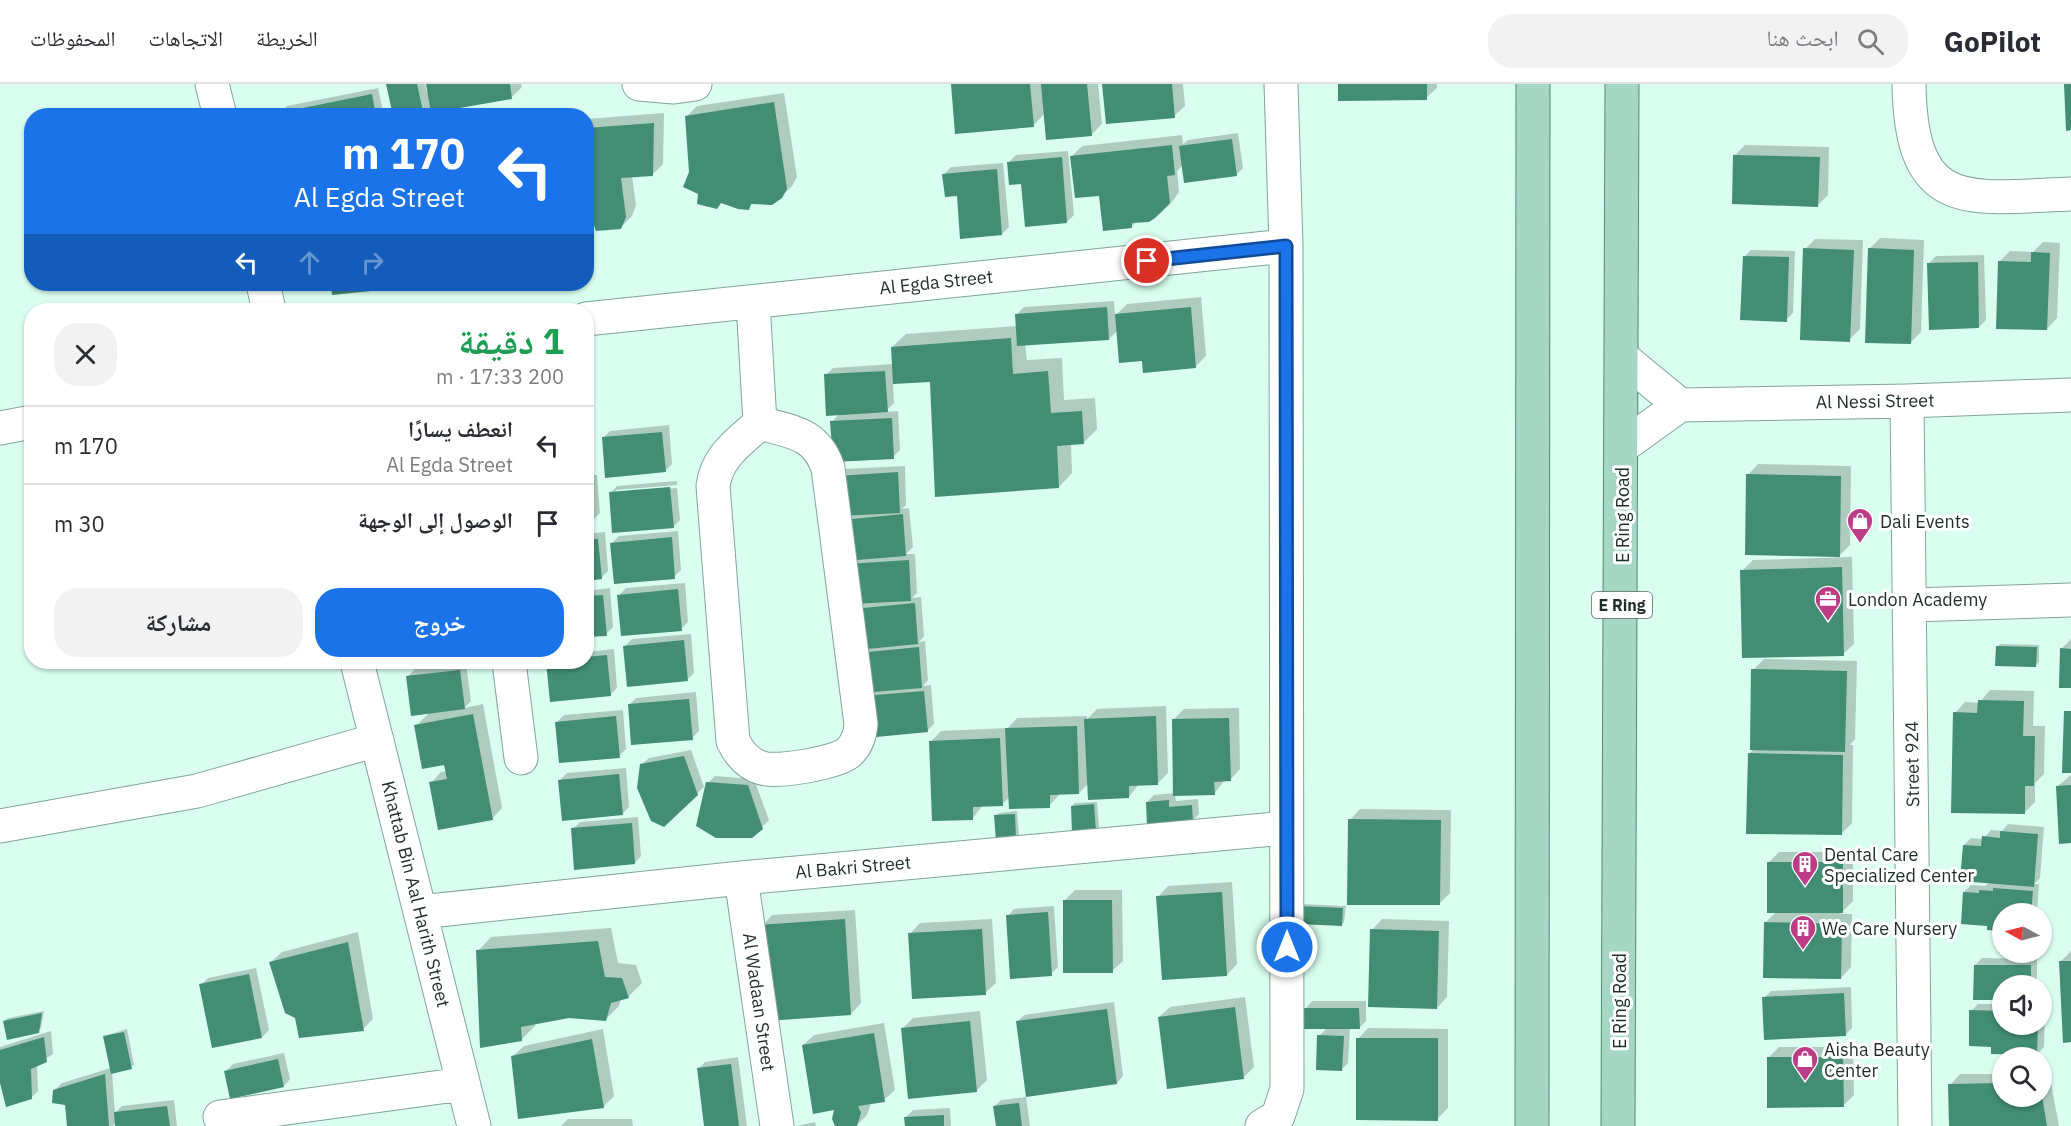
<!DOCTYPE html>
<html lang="ar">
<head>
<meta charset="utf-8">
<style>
	body { margin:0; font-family:"IBM Plex Sans","Noto Naskh Arabic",sans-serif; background:#f2f2f3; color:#2b2b33; direction:rtl; height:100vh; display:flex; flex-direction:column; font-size:22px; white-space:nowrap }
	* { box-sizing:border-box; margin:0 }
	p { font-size:20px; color:#7c7c81 }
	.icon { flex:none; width:33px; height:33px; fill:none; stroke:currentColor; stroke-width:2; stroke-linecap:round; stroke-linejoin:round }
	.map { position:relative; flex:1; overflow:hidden; direction:ltr }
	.side { position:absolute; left:24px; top:219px; width:570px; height:366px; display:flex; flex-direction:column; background:#fff; border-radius:24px; box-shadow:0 2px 4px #0004; direction:rtl }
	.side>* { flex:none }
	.guide { position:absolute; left:24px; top:24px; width:570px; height:183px; border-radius:24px; box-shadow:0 2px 4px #0004; direction:rtl; background:#1a73e8; color:#fff; overflow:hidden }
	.needle { width:39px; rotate:277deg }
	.fabs { position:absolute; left:1992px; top:819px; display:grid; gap:12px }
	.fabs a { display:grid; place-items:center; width:60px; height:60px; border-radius:50%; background:#fff; box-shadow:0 2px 4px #0004; font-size:30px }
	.pin { position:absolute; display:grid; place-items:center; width:51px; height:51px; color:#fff; margin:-26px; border:3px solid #fff; border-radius:50%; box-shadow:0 2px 6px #0007 }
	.me { position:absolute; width:66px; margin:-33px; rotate:0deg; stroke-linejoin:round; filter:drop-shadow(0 0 4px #0008) }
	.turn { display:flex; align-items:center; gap:21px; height:126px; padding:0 30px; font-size:27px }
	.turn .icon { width:78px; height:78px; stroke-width:2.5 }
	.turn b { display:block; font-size:42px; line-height:51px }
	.lanes { display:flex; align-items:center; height:57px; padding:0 30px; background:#0003; justify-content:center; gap:30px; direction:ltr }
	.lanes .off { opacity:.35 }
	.round { display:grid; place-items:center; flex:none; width:63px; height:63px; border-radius:24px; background:#f2f2f3 }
	.head { display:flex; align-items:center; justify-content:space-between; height:102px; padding:0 30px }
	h1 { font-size:36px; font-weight:700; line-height:45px; color:#1e9e55 }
	.primary-button { display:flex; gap:12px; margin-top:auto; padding:12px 30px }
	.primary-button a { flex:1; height:69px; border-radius:24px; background:#1a73e8; color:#fff; font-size:24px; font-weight:700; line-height:69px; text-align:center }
	.primary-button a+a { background:#f2f2f3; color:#2b2b33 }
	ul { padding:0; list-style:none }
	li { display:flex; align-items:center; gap:18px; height:78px; padding:0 30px; border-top:2px solid #e1e1e2 }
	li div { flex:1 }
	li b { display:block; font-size:22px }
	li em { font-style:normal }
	header { display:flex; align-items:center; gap:36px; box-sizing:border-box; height:84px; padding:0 30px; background:#fff; border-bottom:2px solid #e1e1e2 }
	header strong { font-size:28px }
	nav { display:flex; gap:33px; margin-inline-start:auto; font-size:21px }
	.search { width:420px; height:54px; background:#f2f2f3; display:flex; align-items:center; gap:15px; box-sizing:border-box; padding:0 21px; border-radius:24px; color:#7c7c81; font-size:22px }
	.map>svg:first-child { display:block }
	.shadow { fill:#0003 }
	.building { fill:#428d73 }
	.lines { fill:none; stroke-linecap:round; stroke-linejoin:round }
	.street-casing { stroke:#81a496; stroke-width:35 }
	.primary-casing { stroke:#508a74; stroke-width:35 }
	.street { stroke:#fff; stroke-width:33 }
	.primary { stroke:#a6d7c5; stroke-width:33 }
	.route-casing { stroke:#114b97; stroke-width:15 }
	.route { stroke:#1a73e8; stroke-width:10 }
	.labels { text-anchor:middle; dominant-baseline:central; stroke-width:6; stroke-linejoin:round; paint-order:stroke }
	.shield { fill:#fff; stroke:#626c68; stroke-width:1.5 }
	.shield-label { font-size:16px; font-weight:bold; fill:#1f2d27 }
	.street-label { font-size:18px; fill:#1f2d27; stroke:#fff }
	.poi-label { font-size:18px; fill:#1f2d27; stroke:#fff; text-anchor:start }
</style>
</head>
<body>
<header>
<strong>GoPilot</strong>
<div class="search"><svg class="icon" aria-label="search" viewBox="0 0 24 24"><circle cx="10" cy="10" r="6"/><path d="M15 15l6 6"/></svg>ابحث هنا</div>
<nav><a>الخريطة</a><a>الاتجاهات</a><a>المحفوظات</a></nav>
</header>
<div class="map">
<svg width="2071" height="1042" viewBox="0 0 2071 1042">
	<rect width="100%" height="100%" fill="#d9feef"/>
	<!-- shadow -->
	<path class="shadow" d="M387,0h38l2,9 2,-1 -1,-8h93l1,3 -11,11 -80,13 1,5h-38z
		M954,0h144l4,40 -11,11 -46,-22 -12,13z
		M1104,0h79l2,22 -11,10z
		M1340,0h97v4l-11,10z
		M378,4l6,28h-104l7,-10z
		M784,9l13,84 -5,9 -11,11 -28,6 -5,5 -26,-6 -6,5 -17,-4v-9l-8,-21 -4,-57 10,-10z
		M664,29l-1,51 -10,10 -21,2 4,29 -4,11 -11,11 -35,-6v-102z
		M1238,49l5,35 -7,7 -53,-10 -6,6 2,21 -7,10 -11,11 -13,7 -11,1 -6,6 -31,-33 -28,-38 10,-10 100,-11 1,9 5,-4z
		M1745,61l84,2 -1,48 -10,10 -83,-50z
		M1068,67l6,64 -7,7 -58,-60 7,-7z
		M1003,79l6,64 -7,7 -44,-39 -14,-21 7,-7z
		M1880,154l44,2 -3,92 -11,11 -41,-94z
		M1815,155l48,1 -3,89 -11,11 -44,-91z
		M2043,158l17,1 -3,75 -10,11 -48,-67 11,-11 23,1z
		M1751,166l44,1 -2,62 -7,7 -42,-63z
		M1984,171l2,65 -7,7 -50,-64 7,-7z
		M332,200h80l-2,2 -77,8z
		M1201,213l5,59 -11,11 -51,-8 -26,-29 -9,9 -84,5 2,16 35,-2 2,42 31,-2 2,31 -14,14 -12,1 1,29 -13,14 -128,-107 -38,3 1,20 -9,9 13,-1 2,39 -7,7 -61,-35 8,-9 -14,-38 7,-7 60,-4 -1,-17 14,-13 111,-8v-12l7,-7 90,-6 1,15 12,-12z
		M586,276l6,39 -6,5z
		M586,334h4l3,39 -7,7z
		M669,341l3,39 -7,7 -62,-33 7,-7z
		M1758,380l93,2 -1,79 -13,13 -89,-83z
		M905,382l1,39 -4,4 7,-1 4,39 -7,7h9l2,39 -5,5 9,-1 3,39 -5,6 6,-1 3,39 -5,6 8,-1 3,39 -7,7 -59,5 -30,-260 7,-7z
		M586,391h11l3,38 -7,7 -7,1z
		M677,397v4l-61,5v3l61,-5 3,32 -7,7 -62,-34 6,-7z
		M678,447l3,39 -7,7 -62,-34 7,-7z
		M605,448l3,39 -7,7 -15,1v-45z
		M1852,473l2,87 -11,10 -101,-83 11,-11z
		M685,499l3,39 -7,7 -62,-34 7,-7z
		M610,504l3,39 -7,7 -20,2v-45z
		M691,550l3,39 -7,7 -62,-34 7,-7z
		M2071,555v48l-10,-38z
		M2000,560l39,1v17l-3,3 -39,-18z
		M614,565l3,39 -7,7 -59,5 -3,-38h38v-10z
		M1764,575l93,2 -2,78 -5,6h3l-1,78 -11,11 -92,-80 5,-5 -1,-79z
		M466,579l5,38 -7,7 19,-4 19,104 -10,11 -61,-36 10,-11 6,-1 -1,-8 -30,-37 14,-14 -22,-36 7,-7z
		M1990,606l44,1 -1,35h12l-1,48 -9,9v19l-11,11 -69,-100 10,-11 14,1z
		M696,608l3,39 -7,7 -63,-33 7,-7z
		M1166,622l2,67 -10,10 -19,1 -10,13 -40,-14 -10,10 -19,1 -11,12 -39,-9 -8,7 -19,1 -10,13 -42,-77 10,-10 67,-3 9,-10 70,-2v3l10,-10z
		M1239,624l1,61 -10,11h-5l-11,14 -39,1 1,6 22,-2 1,15 -7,7 -45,-19 7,-7 21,-2 -2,-73 11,-11z
		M623,626l3,39 -7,7 -62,-34 7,-7z
		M691,666l13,37 -40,38 -23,-60 8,-7z
		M626,684l3,39 -7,7 -62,-34 7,-7z
		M2071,691v67l-13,-56z
		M715,692l39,3 15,41 -7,7 -54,-44z
		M1097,718l2,25 -3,3 -24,-24 3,-3z
		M1360,725l91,1 -1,83 -11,11 -89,-84z
		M1017,727l2,24 -3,3 -20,-22 3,-3z
		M638,733l3,39 -6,7 -62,-34 7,-7z
		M2008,740l36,3 -4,51 -6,6h5l-2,30h-35v15l-14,-1 1,-3 -25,-33 7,-7 14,1 5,-4 -26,-37 7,-7 12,1 8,-9 11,1z
		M1779,768h74v49l-13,13h12l-1,53 -10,11 -76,-55 12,-12 -9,-48z
		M1232,798l5,82 -10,11 -69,-78 10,-11z
		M1075,806h47l1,71 -11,10 -48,-70z
		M1304,820l42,2 -2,16 -3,3 -40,-18z
		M1054,822l4,61 -7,7 -43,-58 6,-7z
		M855,826l6,93 -10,11 -89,-88 10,-11z
		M992,835l4,64 -11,10 -75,-59 10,-11z
		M1382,835l67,2 -2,76 -10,11 -65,-78z
		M611,844l7,35 18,2 6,18 -14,14 -7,2 -2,7 -14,14 -36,-4 -34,6v4l-14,14 -43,-89 13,-14z
		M358,848l15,87 -10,10 -67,-12 -25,-55 11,-10z
		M2071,867v90l-11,-79z
		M1982,874l55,1v27h-35v12h-27v-33z
		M256,884l13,62 -7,7 -61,-52 7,-7z
		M1851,903l1,41 -7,7 -81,-37 7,-7z
		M1245,913l9,70 -10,10 -85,-60 11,-10z
		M1312,917h54v20l-7,7h-9l-2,35 -7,7 -22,-34 8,-8 -21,-20z
		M1114,918l9,74 -6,7 -100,-61 7,-7z
		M1978,920h24v20h40v-19h3l-1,42 -7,7 -44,-9 -22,-34z
		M44,927l-3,17 -3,3 -34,-10 4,-3z
		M980,927l7,69 -11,11 -74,-62 11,-11z
		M884,939l11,67 -11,10 -13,3 -4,12 -11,11h-18l-3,-18 -32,-63 11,-10z
		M1368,944l80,1v79l-11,11 -79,-80z
		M127,945l7,36 -22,7 3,41 7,-7 52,-6 3,26h-60l-1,-4 -3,4h-45l-2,-22 -12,-13 8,-8 49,-15 -6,-32z
		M603,945l11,67 -11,11 -90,-51 11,-10z
		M51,947l2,23 -16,10 1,27 -7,7 -31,-21v-30z
		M1779,963h74l1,48 -11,11 -75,-48z
		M284,969l6,26 -6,7 -58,-15 7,-7z
		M738,973l9,69h-41l-8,-57 7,-7z
		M2042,989h7l10,53h-108l-1,-41 10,-11h42v22h40z
		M1026,1013l4,29h-33l-3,-19 7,-7z
		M950,1024l1,18h-45v-9l7,-7z
		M568,1035h64l1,7h-72z
		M815,1038l1,4h-20z"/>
	<!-- building -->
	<path class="building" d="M386,0h31l7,32h-31z
		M426,0h84l2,15 -81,14z
		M951,0h79l4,43 -79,7z
		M1041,0h46l5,52 -46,4z
		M1102,0h70l3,34 -69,6z
		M1338,0h89v16l-89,1z
		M2064,0h7v46l-5,1z
		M372,10l4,22h-97l-1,-3z
		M774,18l13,87 -5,9 -10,7 -21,-1 -2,6 -11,-1 -17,-6 -4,6 -20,-5 1,-10 -15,-7 6,-15 -4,-56z
		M654,39l-1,53 -32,2 5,39 -5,12 -25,2 -3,-9h-7v-94z
		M1232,55l5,37 -53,7 -5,-37z
		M1172,61l3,30 -8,1 3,27 -15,15 -6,4 -17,1v5l-29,3 -4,-35 -24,2 -5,-42z
		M1733,71l87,2 -2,50 -86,-3z
		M1062,73l5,66 -42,4 -4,-43 -12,1 -2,-23z
		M997,85l5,66 -42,4 -3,-43 -12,1 -3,-23z
		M1803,164l51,2 -4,92 -50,-2z
		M1868,164l46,2 -3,94 -46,-1z
		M2031,168l19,1 -3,77 -51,-1 2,-68 33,1z
		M1743,172l46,1 -2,65 -47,-2z
		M1978,178l1,66 -50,2 -2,-67z
		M331,200h79v3l-78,8z
		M1107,223l2,33 -92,6 -2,-32z
		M1191,223l5,61 -53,5 -1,-12 -23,2 -4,-49z
		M1011,254l2,36 35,-3 3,42 31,-2 2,33 -27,2 2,42 -124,9 -5,-115 -37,2 -2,-37z
		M885,287l3,41 -62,4 -2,-42z
		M892,334l2,41 -61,3 -3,-41z
		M662,348l4,40 -61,6 -3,-41z
		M898,388l2,41 -61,3 -2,-40z
		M1746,390l95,2 -1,81 -95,-2z
		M586,397h4l4,41h-8z
		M670,403l4,41 -62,5 -3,-41z
		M903,430l3,42 -61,5 -3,-41z
		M672,453l3,42 -61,5 -4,-41z
		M586,455h12l4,40 -16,2z
		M909,476l2,41 -61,3 -2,-40z
		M1842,483l2,89 -102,2 -2,-88z
		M678,505l4,42 -61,5 -4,-41z
		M603,511l4,41 -21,1v-41z
		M915,519l3,41 -61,6 -4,-41z
		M684,556l4,41 -61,6 -4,-41z
		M1996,562l41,1 -1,20 -41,-1z
		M919,563l3,41 -61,5 -3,-40z
		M2060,564l11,1v39h-12z
		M607,571l4,41 -61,6 -4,-40h40v-5z
		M1751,585l96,2 -2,81 -95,-2z
		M460,586l5,39 -54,7 -5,-40z
		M924,607l4,41 -62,6 -3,-42z
		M689,615l4,41 -62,5 -3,-41z
		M1978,616l46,1 -1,35h12l-1,50h-9v28l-74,-1 2,-101 24,1z
		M2064,627h7v62h-9z
		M473,630l20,106 -55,10 -9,-48 18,-3 -3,-14 -22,4 -8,-44z
		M616,632l4,42 -61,5 -4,-41z
		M1156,632l2,69 -29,1v12l-41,2 -4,-81z
		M1229,634l2,63 -17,1 1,13 -42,1 -1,-77z
		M1077,642l2,68 -29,1v13l-41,1 -4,-81z
		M1000,654l3,68 -30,1v13l-41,1 -3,-80z
		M1748,669l95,2 -1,80 -96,-1z
		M684,672l14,39 -34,32 -13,-6 -14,-33 3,-24z
		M619,690l4,41 -61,6 -4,-41z
		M706,698l42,3 15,44 -11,9h-36l-20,-12z
		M2071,701v58l-12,1 -3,-58z
		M1169,716v7l23,-2 1,18 -46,3 -1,-24z
		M1094,720l2,27 -24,2 -1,-27z
		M1015,730l1,25 -20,2 -2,-26z
		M1348,735l93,1 -1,85h-93z
		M632,739l3,41 -61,6 -3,-42z
		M2000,747l38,3 -4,53 -74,-6 3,-36 18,1 1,-10 18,2z
		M1767,778h76v51h-76z
		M1993,804l40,3 -2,23h-29v17l-15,-1v-4l-26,-2 2,-32 16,1v-3l14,1z
		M1222,808l5,84 -65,4 -6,-84z
		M1063,816h49l1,73h-50z
		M1299,822l44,2 -1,18 -43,-2z
		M1048,828l4,64 -42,3 -4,-64z
		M845,835l6,96 -84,6 -7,-96z
		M1764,838l78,2 -1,55 -78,-1z
		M982,845l4,66 -74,4 -4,-66z
		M1370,845l69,2 -2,78 -69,-2z
		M598,857l7,36 17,1 7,20 -18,5 -5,18 -37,-3 -48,9 1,14 -42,7 -4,-98z
		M348,858l16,89 -65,7 -4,-20 -10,-5 -16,-51z
		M2059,877h12v81l-8,1z
		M1974,881h57v21h-29v14h-29z
		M249,890l13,64 -50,10 -13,-64z
		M1844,909l2,43 -82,4 -2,-43z
		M1235,923l9,72 -77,10 -9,-72z
		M1304,924h55l1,21h-56z
		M1107,925l10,75 -91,13 -10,-76z
		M1969,926l33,1v13h36l-1,31 -46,-1v-7l-22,-1z
		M42,929l-3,20 -32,7 -4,-19z
		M970,937l7,71 -69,7 -7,-71z
		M124,948l8,37 -21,5 -8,-38z
		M874,949l11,69 -27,4 3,7 -4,13h-22l-3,-7 2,-9 -21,4 -11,-69z
		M1317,951l27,1 -2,35 -26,-1z
		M44,953l3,25 -16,7 1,30 -26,8 -6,-24v-33z
		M1356,954h82v83l-82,-1z
		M592,955l12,69 -86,11 -7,-63z
		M1767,973h76l1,50 -77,1z
		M278,975l6,28 -54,12 -6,-28z
		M731,980l8,62h-35l-7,-58z
		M105,990l4,52h-42l-2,-21 -13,-2 1,-13z
		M2002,999v13h40l5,30h-98l-1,-42z
		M1019,1019l3,23h-26l-3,-20z
		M167,1022l3,20h-55l-1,-14z
		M944,1031v11h-39l-1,-9z"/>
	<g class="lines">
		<!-- street casing -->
		<g class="street-casing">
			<path id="street" d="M212,0l8,32
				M639,0l35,3 21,-3
				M1909,0c2,130 58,114 162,110
				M263,200l6,26
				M753,218l7,121
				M586,235l700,-73
				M1623,274l57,47
				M1907,317l8,725
				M760,339c32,9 56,10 68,45l33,256c-1,12 -4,21 -13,29 -13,10 -70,20 -86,15 -15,-4 -23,-15 -29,-27l-20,-255c4,-30 26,-44 47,-63z
				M0,344l32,-6
				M1623,362l57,-41 227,-4 164,-6
				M1911,521l160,-5
				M357,578l117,464
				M509,578l12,96
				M0,742l197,-35 180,-51
				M741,794l36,248
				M420,828l321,-34 545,-50
				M220,1033l243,-33
				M1262,1042l16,-10 9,-27 -1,-843 -5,-162"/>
		</g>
		<!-- primary casing -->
		<g class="primary-casing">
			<path id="primary" d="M1532,1042l1,-1042
				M1618,1042l4,-1042"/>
		</g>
		<!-- street -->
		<use href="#street" class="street"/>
		<!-- primary -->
		<use href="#primary" class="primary"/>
	</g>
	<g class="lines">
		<!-- route casing -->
		<g class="route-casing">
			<path id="route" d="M1147,177l139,-15 1,701"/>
		</g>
		<!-- route -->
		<use href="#route" class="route"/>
	</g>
	<!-- icons -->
	<defs>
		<g id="shop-pin" transform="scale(1.35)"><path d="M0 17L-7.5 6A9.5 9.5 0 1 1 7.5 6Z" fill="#bc3c87" stroke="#fff"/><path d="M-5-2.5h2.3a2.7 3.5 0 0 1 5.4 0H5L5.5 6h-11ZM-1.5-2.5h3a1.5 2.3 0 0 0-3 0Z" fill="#fff"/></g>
		<g id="office-pin" transform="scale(1.35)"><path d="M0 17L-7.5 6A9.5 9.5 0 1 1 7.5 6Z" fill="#bc3c87" stroke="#fff"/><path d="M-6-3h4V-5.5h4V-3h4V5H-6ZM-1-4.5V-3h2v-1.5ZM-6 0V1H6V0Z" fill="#fff"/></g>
		<g id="building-pin" transform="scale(1.35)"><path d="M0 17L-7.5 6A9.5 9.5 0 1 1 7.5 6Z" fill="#bc3c87" stroke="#fff"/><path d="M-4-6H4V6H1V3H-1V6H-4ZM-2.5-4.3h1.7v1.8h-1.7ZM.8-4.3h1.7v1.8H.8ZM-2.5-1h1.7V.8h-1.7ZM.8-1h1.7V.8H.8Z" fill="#fff"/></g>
	</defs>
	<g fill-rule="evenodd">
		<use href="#shop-pin" x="1860" y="437"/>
		<use href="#office-pin" x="1828" y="515"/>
		<use href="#building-pin" x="1805" y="780"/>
		<use href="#building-pin" x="1803" y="844"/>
		<use href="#shop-pin" x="1805" y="975"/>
	</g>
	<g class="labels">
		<!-- shield labels -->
		<rect class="shield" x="1592" y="508" width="60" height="26" rx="4.5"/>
		<g class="shield-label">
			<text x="1622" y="521">E Ring</text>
		</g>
		<!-- street labels -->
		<g class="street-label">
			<text transform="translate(936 198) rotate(-6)">Al Egda Street</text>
			<text transform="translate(1875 317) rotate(-1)">Al Nessi Street</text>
			<text transform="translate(1622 431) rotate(-90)">E Ring Road</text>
			<text transform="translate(1912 680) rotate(-91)">Street 924</text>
			<text transform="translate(853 783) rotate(-5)">Al Bakri Street</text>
			<text transform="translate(416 810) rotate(76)">Khattab Bin Aal Harith Street</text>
			<text transform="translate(1619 917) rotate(-90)">E Ring Road</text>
			<text transform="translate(759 918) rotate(82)">Al Wadaan Street</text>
		</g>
		<!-- poi labels -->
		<g class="poi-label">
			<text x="1880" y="437">Dali Events</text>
			<text x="1848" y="515">London Academy</text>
			<text x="1824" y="770">Dental Care<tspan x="1824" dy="21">Specialized Center</tspan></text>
			<text x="1822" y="844">We Care Nursery</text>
			<text x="1824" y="965">Aisha Beauty<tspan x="1824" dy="21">Center</tspan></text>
		</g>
	</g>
</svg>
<div class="fabs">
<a><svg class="needle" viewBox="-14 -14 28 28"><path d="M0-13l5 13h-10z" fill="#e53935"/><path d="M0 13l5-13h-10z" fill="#7c7c81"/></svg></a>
<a><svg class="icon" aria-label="sound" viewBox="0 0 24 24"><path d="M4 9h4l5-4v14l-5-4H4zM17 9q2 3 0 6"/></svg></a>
<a><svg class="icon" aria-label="search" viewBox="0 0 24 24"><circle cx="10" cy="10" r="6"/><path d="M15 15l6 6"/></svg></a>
</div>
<div class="pin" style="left:1147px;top:177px;background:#d93025"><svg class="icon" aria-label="arrive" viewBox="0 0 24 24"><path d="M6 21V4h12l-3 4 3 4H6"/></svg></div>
<svg class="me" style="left:1287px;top:863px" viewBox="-20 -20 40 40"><circle r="17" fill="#1a73e8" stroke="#fff" stroke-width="3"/><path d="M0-11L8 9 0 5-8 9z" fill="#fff"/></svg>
<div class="guide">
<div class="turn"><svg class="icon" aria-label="left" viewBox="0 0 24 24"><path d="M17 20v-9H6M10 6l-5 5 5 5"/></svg><div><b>170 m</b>Al Egda Street</div></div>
<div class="lanes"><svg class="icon" aria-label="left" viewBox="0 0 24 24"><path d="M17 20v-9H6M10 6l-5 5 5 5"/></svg><svg class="icon off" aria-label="ahead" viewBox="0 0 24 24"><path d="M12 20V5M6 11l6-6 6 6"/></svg><svg class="icon off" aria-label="right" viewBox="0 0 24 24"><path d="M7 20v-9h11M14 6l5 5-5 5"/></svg></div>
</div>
<section class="side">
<div class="head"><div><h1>1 دقيقة</h1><p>200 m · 17:33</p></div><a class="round"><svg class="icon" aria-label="close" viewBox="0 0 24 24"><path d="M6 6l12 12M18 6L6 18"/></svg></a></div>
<ul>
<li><svg class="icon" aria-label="left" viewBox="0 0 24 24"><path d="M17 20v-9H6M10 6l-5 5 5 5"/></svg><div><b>انعطف يسارًا</b><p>Al Egda Street</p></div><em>170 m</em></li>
<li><svg class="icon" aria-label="arrive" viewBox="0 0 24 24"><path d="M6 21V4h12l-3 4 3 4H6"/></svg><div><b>الوصول إلى الوجهة</b></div><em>30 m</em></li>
</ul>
<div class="primary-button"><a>خروج</a><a>مشاركة</a></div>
</section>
</div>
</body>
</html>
